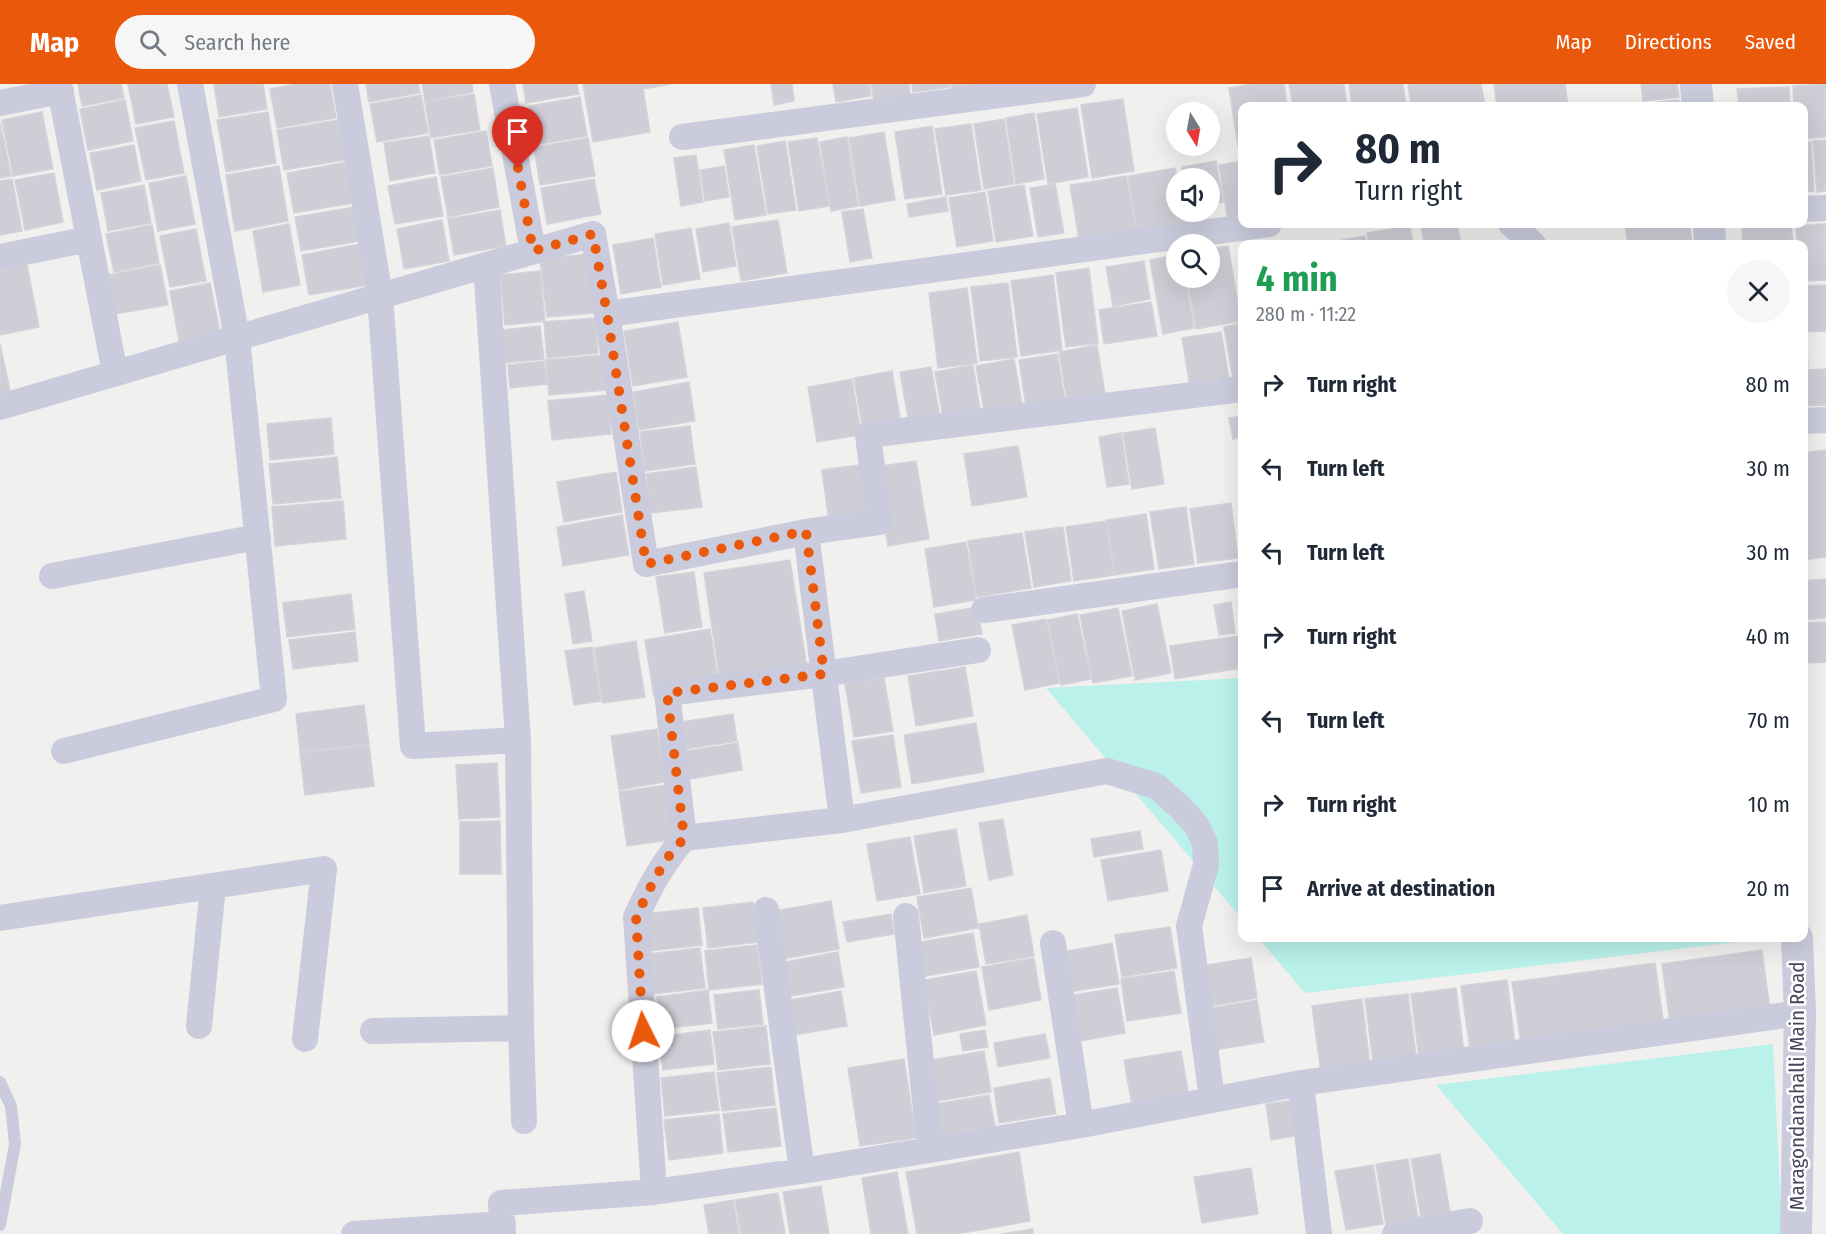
<!DOCTYPE html>
<html lang="en">
<head>
<meta charset="utf-8">
<style>
	body { margin:0; font-family:"Fira Sans Condensed",sans-serif; background:#f6f6f7; color:#1f2937; height:100vh; display:flex; flex-direction:column; font-size:22px; white-space:nowrap }
	* { box-sizing:border-box; margin:0 }
	p { font-size:20px; color:#747a83 }
	.icon { flex:none; width:33px; height:33px; fill:none; stroke:currentColor; stroke-width:2; stroke-linecap:round; stroke-linejoin:round }
	.map { position:relative; flex:1; overflow:hidden }
	.side { position:absolute; left:1238px; top:156px; width:570px; height:702px; display:flex; flex-direction:column; background:#fff; border-radius:12px; box-shadow:0 6px 24px #0002 }
	.side>* { flex:none }
	.guide { position:absolute; left:1238px; top:18px; width:570px; height:126px; border-radius:12px; box-shadow:0 6px 24px #0002; background:#fff; color:#1f2937; overflow:hidden }
	.needle { width:39px; rotate:169deg }
	.tools { position:absolute; left:1166px; top:18px; display:grid; gap:12px }
	.tools a { display:grid; place-items:center; width:54px; height:54px; border-radius:50%; background:#fff; box-shadow:0 6px 24px #0002; font-size:30px }
	.pin { position:absolute; display:grid; place-items:center; width:51px; height:51px; color:#fff; margin:-62px -26px; border-radius:50% 50% 50% 0; rotate:-45deg; box-shadow:0 0 6px #0007 }
	.pin .icon { rotate:45deg }
	.me { position:absolute; width:66px; margin:-33px; rotate:356deg; stroke-linejoin:round; filter:drop-shadow(0 0 4px #0008) }
	.turn { display:flex; align-items:center; gap:21px; height:126px; padding:0 18px; font-size:27px }
	.turn .icon { width:78px; height:78px; stroke-width:2.5 }
	.turn b { display:block; font-size:42px; line-height:51px }
	.round { display:grid; place-items:center; flex:none; width:63px; height:63px; border-radius:32px; background:#f6f6f7 }
	.head { display:flex; align-items:center; justify-content:space-between; height:102px; padding:0 18px }
	h1 { font-size:36px; font-weight:700; line-height:45px; color:#1e9e55 }
	ul { padding:0; list-style:none }
	li { display:flex; align-items:center; gap:18px; height:84px; padding:0 18px }
	li div { flex:1 }
	li b { display:block; font-size:22px }
	li em { font-style:normal }
	header { display:flex; align-items:center; gap:36px; box-sizing:border-box; height:84px; padding:0 30px; background:#ea580c; color:#fff }
	header strong { font-size:28px }
	nav { display:flex; gap:33px; margin-inline-start:auto; font-size:21px }
	.search { width:420px; height:54px; background:#f6f6f7; display:flex; align-items:center; gap:15px; box-sizing:border-box; padding:0 21px; border-radius:33px; color:#747a83; font-size:22px }
	.map>svg:first-child { display:block }
	.green { fill:#bbf1eb }
	.building { fill:#cfcdd6; stroke:#d4d2da; stroke-width:1.5 }
	.lines { fill:none; stroke-linecap:round; stroke-linejoin:round }
	.service { stroke:#cacbdc; stroke-width:12 }
	.minor { stroke:#cacbdc; stroke-width:26 }
	.tertiary { stroke:#cacbdc; stroke-width:32 }
	.route { stroke:#ea580c; stroke-width:10; stroke-dasharray:0 18 }
	.labels { text-anchor:middle; dominant-baseline:central; stroke-width:5; stroke-linejoin:round; paint-order:stroke }
	.street-label { font-size:21px; fill:#46465d; stroke:#fff }
</style>
</head>
<body>
<header>
<strong>Map</strong>
<div class="search"><svg class="icon" aria-label="search" viewBox="0 0 24 24"><circle cx="10" cy="10" r="6"/><path d="M15 15l6 6"/></svg>Search here</div>
<nav><a>Map</a><a>Directions</a><a>Saved</a></nav>
</header>
<div class="map">
<svg width="1826" height="1150" viewBox="0 0 1826 1150">
	<rect width="100%" height="100%" fill="#f1f0ee"/>
	<!-- green -->
	<path class="green" d="M1242,594v241l-196,-231z
		M1258,854h513l-466,55z
		M1773,960l9,190h-219l-127,-149z"/>
	<!-- building -->
	<path class="building" d="M78,0h43l3,14 -42,8z
		M128,0h39l7,33 -38,7z
		M214,0h49l4,25 -48,8z
		M296,0h34l6,34 -59,10 -7,-39z
		M366,0h52l2,9 -51,9z
		M422,0h50l1,8 -48,9z
		M523,0h54l2,10 -53,9z
		M583,0h88l-28,5 7,43 -57,10z
		M771,0h21l2,17 -20,4z
		M833,0h36l2,12 -35,6z
		M871,0h38l1,10 -36,6z
		M912,0h37v3l-36,5z
		M951,0h36l-35,8z
		M1253,0h31l3,22h-45v52h-2l-11,-70z
		M1289,0h55l3,22h-54z
		M1349,0h54l3,22h-54z
		M1408,0h73l4,22h-74z
		M1494,0h71l3,22h-71z
		M1641,0h36l2,13 -36,4z
		M1826,0v53l-23,2v-33h-9l-1,-20z
		M1789,3l1,19h-51l-2,-17z
		M474,10l6,36 -49,8 -6,-36z
		M421,11l7,38 -51,9 -7,-38z
		M580,13l7,39 -52,9 -6,-39z
		M1123,15l11,72 -42,7 -11,-73z
		M125,16l8,41 -45,9 -8,-41z
		M1679,16v6h-58z
		M1077,24l11,69 -40,7 -11,-70z
		M42,28l11,57 -40,7 -11,-56z
		M268,28l8,51 -50,9 -9,-52z
		M1034,29l10,66 -28,5 -10,-66z
		M1004,35l10,65 -30,5 -10,-65z
		M338,36l7,40 -61,10 -7,-40z
		M174,37l10,52 -38,7 -11,-52z
		M0,38l11,54 -11,2z
		M971,40l10,66 -35,5 -11,-66z
		M932,42l10,68 -37,5 -10,-67z
		M486,47l6,35 -52,9 -6,-35z
		M884,48l11,68 -35,6 -11,-68z
		M429,52l6,37 -45,8 -6,-38z
		M847,53l11,69 -27,5 -11,-69z
		M588,54l7,38 -55,9 -6,-38z
		M817,54l12,68 -30,5 -11,-69z
		M1826,56v51l-9,1 -4,-51z
		M785,57l11,69 -28,4 -11,-68z
		M1803,58h8l3,49 -11,1z
		M134,61l7,36 -44,9 -7,-37z
		M754,61l12,70 -31,5 -11,-70z
		M696,71l7,47 -22,4 -7,-48z
		M1216,77l7,41 -14,3v-27h-25l-2,-11z
		M1242,77v58l-14,2 -9,-56z
		M347,78l7,41 -60,10 -7,-40z
		M279,82l9,55 -53,10 -9,-56z
		M724,82l5,31 -24,4 -5,-31z
		M493,84l6,39 -51,10 -7,-40z
		M1175,84l2,10 -1,34h7l3,15 -48,8 -10,-59z
		M54,89l9,49 -38,8 -10,-50z
		M186,92l9,48 -37,7 -9,-48z
		M1126,92l10,54 -57,10 -9,-55z
		M436,93l7,39 -48,8 -7,-38z
		M12,95l10,52 -22,4v-54z
		M594,95l7,35 -54,10 -6,-36z
		M1055,100l9,49 -26,4 -8,-49z
		M144,101l7,38 -43,8 -7,-38z
		M1024,101l9,51 -37,6 -8,-51z
		M985,108l8,49 -36,6 -8,-49z
		M946,113l2,14 -39,6 -2,-13z
		M354,123l6,34 -59,10 -6,-34z
		M863,125l9,49 -22,4 -8,-50z
		M500,126l6,36 -52,9 -6,-36z
		M442,136l7,41 -45,8 -7,-40z
		M778,136l9,53 -46,8 -9,-54z
		M729,139l7,43 -33,6 -7,-43z
		M289,140l11,61 -37,7 -10,-61z
		M1438,140h19l4,20h-37l-3,-18z
		M1625,140h64l3,18 -17,2h-47z
		M1762,140h29l2,20h-50l-1,-19z
		M1826,140v56l-23,1v-37h-6l-1,-18z
		M152,141l7,38 -45,9 -8,-38z
		M1410,142l3,18h-44l-2,-11z
		M691,144l9,51 -37,6 -8,-51z
		M196,145l10,52 -36,6 -10,-51z
		M1365,152l1,8h-23l-1,-4z
		M653,154l8,49 -40,7 -8,-49z
		M360,160l8,41 -59,10 -7,-40z
		M1228,162l13,75 -45,8 -9,-51h22v-29z
		M589,170l6,59 -48,4 -7,-58z
		M1176,171v23h9l9,50 -31,6 -13,-74z
		M1144,177l6,38 -37,7 -7,-39z
		M27,181l12,62 -39,8v-65z
		M160,181l8,40 -53,9 -7,-39z
		M1089,184l9,75 -32,4 -10,-74z
		M540,187l5,50 -40,4 -5,-50z
		M1053,191l9,75 -41,6 -10,-75z
		M210,199l10,49 -41,9 -9,-50z
		M1008,199l9,74 -37,4 -9,-74z
		M1826,201v46l-23,1v-46z
		M967,204l10,75 -39,5 -9,-75z
		M1151,218l6,34 -53,8 -5,-34z
		M595,234l3,35 -51,5 -3,-36z
		M678,238l9,55 -54,9 -9,-55z
		M1242,239v59l-8,2 -10,-57z
		M540,242l4,33 -40,4 -3,-33z
		M1221,248l8,48 -39,7 -8,-49z
		M1806,249l2,34h-5v-33z
		M0,260l11,51 -11,2z
		M1097,261l9,55 -38,7 -9,-55z
		M1057,270l9,53 -39,6 -8,-53z
		M603,271l3,35 -57,5 -3,-35z
		M1014,275l9,50 -38,7 -9,-50z
		M544,277l3,23 -37,4 -2,-23z
		M973,281l8,51 -37,6 -9,-50z
		M931,283l10,57 -31,5 -10,-57z
		M1826,285v36l-23,1v-36z
		M892,287l10,59 -38,7 -10,-59z
		M852,295l9,56 -44,7 -9,-55z
		M689,298l6,39 -56,9 -6,-38z
		M608,311l3,39 -59,6 -4,-39z
		M1242,332v21l-9,2 -4,-21z
		M331,334l3,36 -64,6 -3,-36z
		M690,342l5,38 -50,7 -5,-39z
		M1155,344l9,56 -32,5 -9,-56z
		M1121,349l8,51 -22,3 -8,-50z
		M1018,362l9,51 -55,9 -8,-52z
		M1826,366v107l-23,3v-107z
		M337,373l4,41 -68,6 -4,-40z
		M916,377l13,78 -41,7 -13,-79z
		M859,381l7,59 -36,5 -8,-59z
		M696,383l6,40 -51,6 -5,-39z
		M616,388l6,40 -58,10 -7,-40z
		M343,417l3,38 -71,7 -3,-39z
		M1231,419l7,55 -40,5 -8,-54z
		M1186,423l8,57 -35,5 -9,-57z
		M1146,430l8,55 -39,6 -8,-55z
		M622,431l7,40 -66,11 -6,-39z
		M1106,437l8,54 -40,6 -8,-54z
		M1063,443l8,54 -37,6 -9,-55z
		M1022,449l9,55 -54,9 -9,-56z
		M966,458l10,58 -42,7 -9,-58z
		M790,476l18,114 -87,14 -17,-115z
		M694,488l8,55 -37,6 -9,-56z
		M1826,495v39l-23,2v-39z
		M584,507l8,50 -19,3 -8,-50z
		M351,510l4,35 -68,8 -4,-34z
		M1231,518l4,31 -16,2 -5,-30z
		M1157,520l14,69 -36,7 -13,-69z
		M977,523l5,27 -43,7 -4,-27z
		M1118,524l14,68 -39,7 -13,-68z
		M1077,530l14,65 -30,6 -13,-65z
		M1046,535l13,64 -34,7 -13,-65z
		M1826,538v40l-21,1 -2,-40z
		M710,545l9,58 -65,10 -9,-57z
		M355,548l3,29 -65,8 -4,-29z
		M1238,552l4,32 -67,11 -5,-33z
		M636,557l9,56 -42,6 -9,-55z
		M592,563l9,54 -27,4 -9,-54z
		M965,583l8,49 -57,10 -8,-50z
		M884,594l9,53 -39,6 -9,-53z
		M364,621l5,39 -69,8 -4,-38z
		M733,630l4,27 -58,9 -4,-27z
		M976,639l8,49 -72,12 -8,-49z
		M657,645l8,53 -46,8 -8,-54z
		M893,651l8,52 -40,6 -9,-52z
		M738,659l4,27 -57,10 -4,-28z
		M369,661l5,41 -69,9 -5,-42z
		M497,679l3,54 -41,2 -3,-54z
		M666,701l9,54 -48,7 -8,-54z
		M1003,735l10,56 -24,5 -10,-57z
		M500,737l1,53h-41v-52z
		M956,745l10,57 -42,7 -10,-57z
		M1140,747l3,18 -49,8 -3,-18z
		M910,753l10,57 -43,7 -10,-57z
		M1161,766l7,41 -60,10 -7,-41z
		M971,804l7,40 -54,10 -7,-41z
		M831,817l8,48 -56,10 -9,-48z
		M753,818l5,40 -50,6 -5,-40z
		M698,824l4,37 -53,6 -4,-37z
		M891,830l3,20 -47,8 -4,-20z
		M1027,831l7,41 -48,8 -7,-40z
		M1170,843l7,41 -55,9 -7,-42z
		M973,849l6,34 -53,9 -6,-34z
		M1112,859l7,41 -50,8 -7,-40z
		M757,861l5,39 -53,6 -4,-39z
		M700,864l5,40 -52,6 -5,-40z
		M1762,866l8,60 -100,13 -8,-59z
		M838,868l6,35 -58,10 -6,-34z
		M1034,874l7,42 -52,10 -7,-43z
		M1251,874l6,40 -50,9 -7,-41z
		M1655,879l9,63 -143,19 -9,-63z
		M976,887l10,54 -52,10 -10,-55z
		M1174,887l7,42 -54,8 -6,-42z
		M1507,896l8,63 -45,6 -9,-63z
		M1117,904l8,45 -50,9 -8,-46z
		M1456,904l8,64 -45,6 -8,-64z
		M708,906l4,33 -51,6 -4,-32z
		M759,906l4,34 -45,5 -4,-34z
		M841,907l6,35 -53,9 -5,-35z
		M1408,910l8,62 -43,5 -8,-62z
		M1362,915l8,67 -49,7 -9,-67z
		M1257,916l7,42 -50,8 -7,-41z
		M766,942l4,38 -52,6 -5,-38z
		M710,946l4,34 -51,6 -5,-33z
		M985,946l3,17 -25,4 -3,-17z
		M1045,950l5,24 -52,9 -4,-24z
		M984,967l7,41 -53,9 -7,-41z
		M1181,967l8,45 -57,9 -8,-45z
		M904,975l12,79 -56,8 -12,-78z
		M771,983l4,38 -53,6 -5,-38z
		M714,988l5,38 -54,6 -4,-38z
		M1050,994l6,36 -57,9 -5,-35z
		M989,1011l6,31 -54,9 -6,-31z
		M1295,1016l6,35 -30,5 -5,-36z
		M776,1024l5,38 -53,6 -5,-38z
		M719,1030l4,39 -54,7 -5,-40z
		M1019,1068l11,69 -73,13h-40l-11,-62z
		M1440,1070l10,59 -29,5 -10,-59z
		M1408,1075l10,60 -32,6 -10,-61z
		M1373,1081l10,59 -37,6 -11,-59z
		M1251,1084l7,46 -56,9 -8,-46z
		M897,1088l11,62h-37l-9,-56z
		M821,1102l8,48h-39l-7,-42z
		M778,1109l7,41h-44l-6,-34z
		M733,1116l6,34h-30l-5,-29z
		M1033,1145v5h-32z"/>
	<g class="lines">
		<!-- service -->
		<path class="service" d="M0,998l11,24 4,38 -15,81"/>
		<!-- minor -->
		<path class="minor" d="M59,0l56,289
			M345,0l35,212 33,450 105,-6
			M502,0l31,167
			M0,19l61,-12
			M682,53l401,-53
			M1803,125l23,-1
			M1511,140l22,20
			M0,173l89,-18
			M486,181l32,475 3,288 3,93
			M607,230l662,-90
			M0,323l593,-173 14,80 39,250 160,-32
			M1803,337l23,-1
			M52,492l206,-39
			M984,526l258,-36
			M64,667l210,-52 -37,-361 -47,-254
			M842,736l-36,-288 73,-10 -11,-87 374,-46
			M684,754l-17,-145 157,-19 154,-24
			M766,826l36,261
			M906,832l24,234
			M0,834l324,-49 -19,170
			M1053,859l28,182
			M199,942l14,-140
			M373,947l148,-3
			M1301,999l18,151
			M654,1108l-18,-275c14,-30 26,-53 48,-79l158,-18 265,-49 49,15 25,22 16,18 8,17 1,22 -17,61 23,173
			M354,1150l149,-10
			M503,1150l-2,-31 153,-11 148,-21 279,-46 220,-42 499,-70
			M1395,1150l75,-13"/>
		<!-- tertiary -->
		<path class="tertiary" d="M1696,0l2,22
			M1709,140l1,20
			M1796,1150l4,-221 -3,-75"/>
	</g>
	<g class="lines">
		<!-- route -->
		<path class="route" d="M518,84l15,83 60,-17 14,80 39,250 160,-33 18,143 -157,19 17,145 -15,18 -14,22 -19,39 7,114"/>
	</g>
	<g class="labels">
		<!-- street labels -->
		<g class="street-label">
			<text transform="translate(1797 1002) rotate(-90)">Maragondanahalli Main Road</text>
		</g>
	</g>
</svg>
<div class="tools">
<a><svg class="needle" viewBox="-14 -14 28 28"><path d="M0-13l5 13h-10z" fill="#e53935"/><path d="M0 13l5-13h-10z" fill="#747a83"/></svg></a>
<a><svg class="icon" aria-label="sound" viewBox="0 0 24 24"><path d="M4 9h4l5-4v14l-5-4H4zM17 9q2 3 0 6"/></svg></a>
<a><svg class="icon" aria-label="search" viewBox="0 0 24 24"><circle cx="10" cy="10" r="6"/><path d="M15 15l6 6"/></svg></a>
</div>
<div class="pin" style="left:518px;top:84px;background:#d93025"><svg class="icon" aria-label="arrive" viewBox="0 0 24 24"><path d="M6 21V4h12l-3 4 3 4H6"/></svg></div>
<svg class="me" style="left:643px;top:947px" viewBox="-20 -20 40 40"><circle r="19" fill="#fff"/><path d="M0-13L10 11 0 6-10 11z" fill="#ea580c"/></svg>
<div class="guide">
<div class="turn"><svg class="icon" aria-label="right" viewBox="0 0 24 24"><path d="M7 20v-9h11M14 6l5 5-5 5"/></svg><div><b>80 m</b>Turn right</div></div>
</div>
<section class="side">
<div class="head"><div><h1>4 min</h1><p>280 m · 11:22</p></div><a class="round"><svg class="icon" aria-label="close" viewBox="0 0 24 24"><path d="M6 6l12 12M18 6L6 18"/></svg></a></div>
<ul>
<li><svg class="icon" aria-label="right" viewBox="0 0 24 24"><path d="M7 20v-9h11M14 6l5 5-5 5"/></svg><div><b>Turn right</b></div><em>80 m</em></li>
<li><svg class="icon" aria-label="left" viewBox="0 0 24 24"><path d="M17 20v-9H6M10 6l-5 5 5 5"/></svg><div><b>Turn left</b></div><em>30 m</em></li>
<li><svg class="icon" aria-label="left" viewBox="0 0 24 24"><path d="M17 20v-9H6M10 6l-5 5 5 5"/></svg><div><b>Turn left</b></div><em>30 m</em></li>
<li><svg class="icon" aria-label="right" viewBox="0 0 24 24"><path d="M7 20v-9h11M14 6l5 5-5 5"/></svg><div><b>Turn right</b></div><em>40 m</em></li>
<li><svg class="icon" aria-label="left" viewBox="0 0 24 24"><path d="M17 20v-9H6M10 6l-5 5 5 5"/></svg><div><b>Turn left</b></div><em>70 m</em></li>
<li><svg class="icon" aria-label="right" viewBox="0 0 24 24"><path d="M7 20v-9h11M14 6l5 5-5 5"/></svg><div><b>Turn right</b></div><em>10 m</em></li>
<li><svg class="icon" aria-label="arrive" viewBox="0 0 24 24"><path d="M6 21V4h12l-3 4 3 4H6"/></svg><div><b>Arrive at destination</b></div><em>20 m</em></li>
</ul>
</section>
</div>
</body>
</html>
